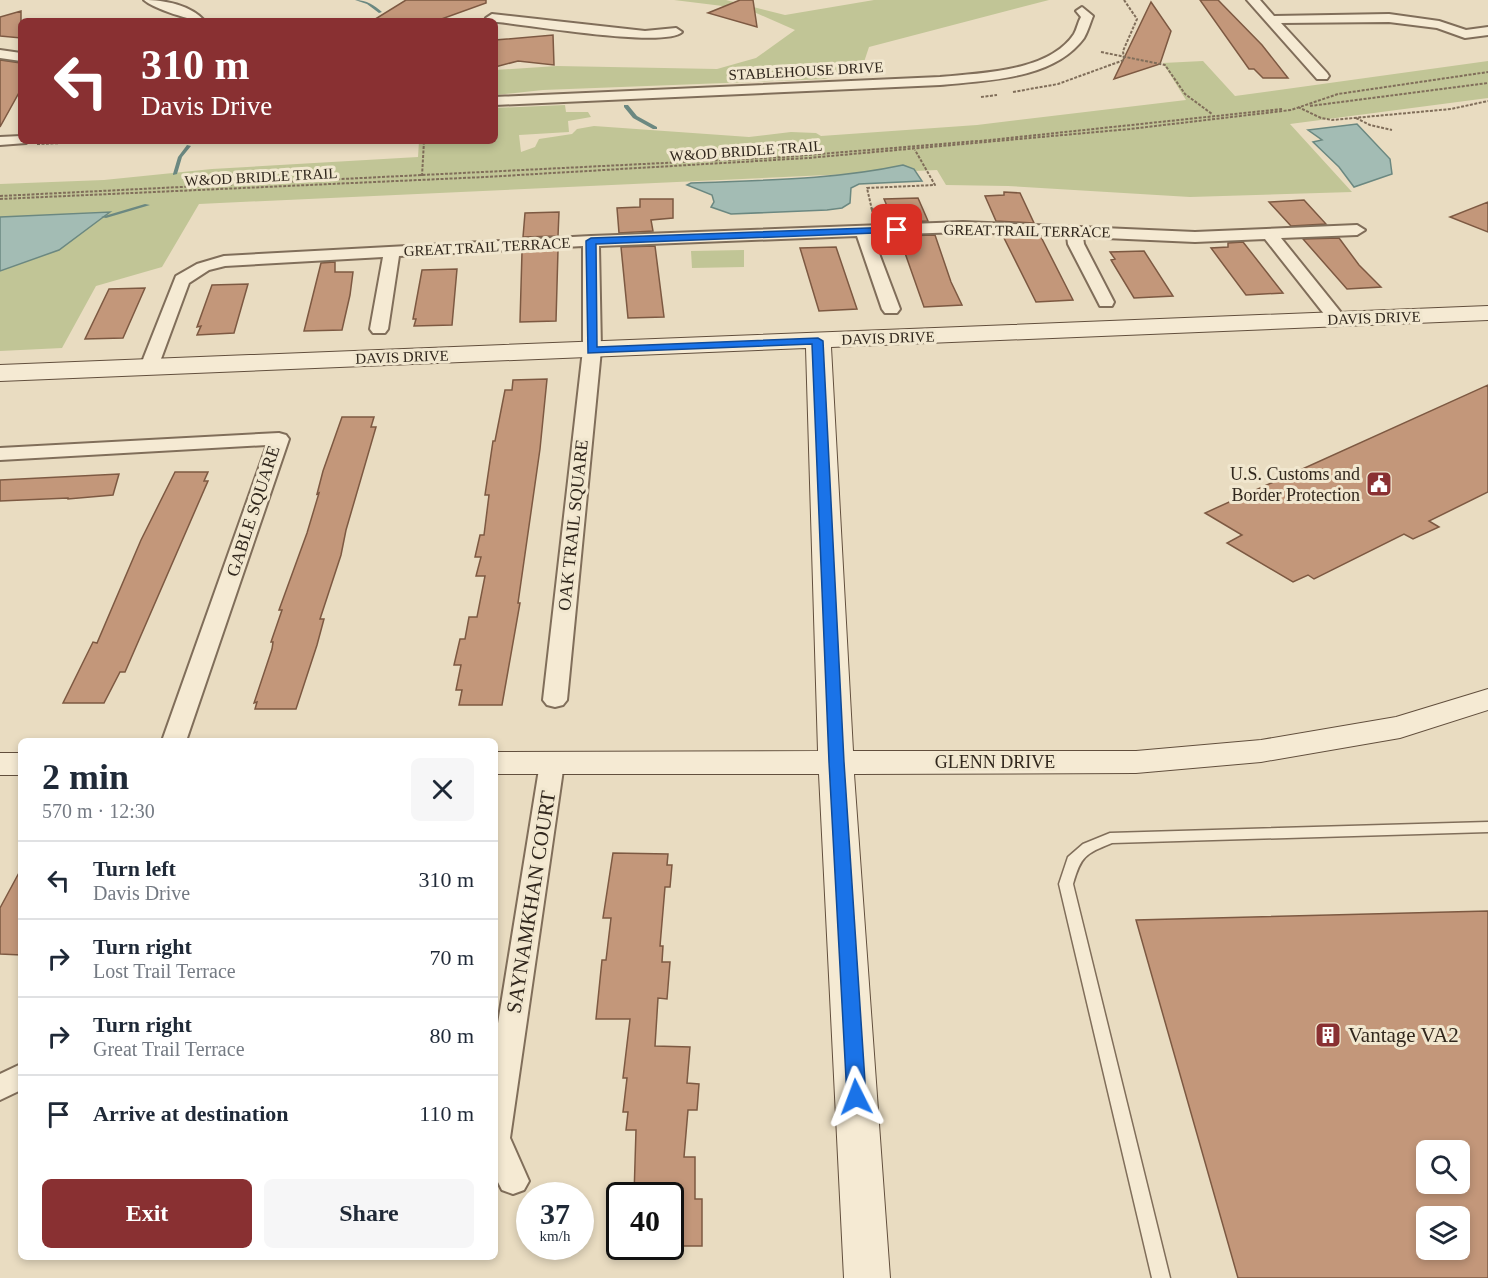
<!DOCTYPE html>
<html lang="en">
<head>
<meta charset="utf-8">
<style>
	body { margin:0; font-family:Georgia,serif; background:#f6f6f7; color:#1f2937; height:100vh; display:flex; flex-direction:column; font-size:22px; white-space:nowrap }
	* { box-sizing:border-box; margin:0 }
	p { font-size:20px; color:#747a83 }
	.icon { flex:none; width:33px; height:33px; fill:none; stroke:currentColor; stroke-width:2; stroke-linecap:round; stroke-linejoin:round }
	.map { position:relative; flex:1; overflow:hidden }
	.sheet { position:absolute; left:18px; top:738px; width:480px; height:522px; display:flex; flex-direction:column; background:#fff; border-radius:9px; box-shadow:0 3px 9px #0003 }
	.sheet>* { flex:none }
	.guide { position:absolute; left:18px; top:18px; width:480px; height:126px; border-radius:9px; box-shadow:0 3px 9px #0003; background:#893032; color:#fff; overflow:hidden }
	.buttons { position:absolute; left:1416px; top:1140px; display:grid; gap:12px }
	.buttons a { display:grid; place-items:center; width:54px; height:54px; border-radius:9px; background:#fff; box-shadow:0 3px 9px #0003; font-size:30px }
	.speed { position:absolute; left:516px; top:1182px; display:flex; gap:12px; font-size:30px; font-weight:700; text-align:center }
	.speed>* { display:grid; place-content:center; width:78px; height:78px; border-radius:50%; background:#fff; box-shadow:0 3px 9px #0003; line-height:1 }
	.speed small { font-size:15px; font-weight:400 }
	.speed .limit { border:3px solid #111; border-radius:9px; background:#fff; color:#111 }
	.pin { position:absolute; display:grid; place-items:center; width:51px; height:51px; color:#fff; margin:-26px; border-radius:12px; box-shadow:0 3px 9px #0006 }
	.me { position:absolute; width:66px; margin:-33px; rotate:357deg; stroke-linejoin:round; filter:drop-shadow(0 0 4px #0008) }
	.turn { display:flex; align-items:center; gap:21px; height:126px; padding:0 24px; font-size:27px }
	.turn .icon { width:78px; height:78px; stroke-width:2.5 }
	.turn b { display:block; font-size:42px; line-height:51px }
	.round { display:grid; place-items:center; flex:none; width:63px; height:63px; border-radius:9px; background:#f6f6f7 }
	.head { display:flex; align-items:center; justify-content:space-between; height:102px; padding:0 24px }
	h1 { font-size:36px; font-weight:700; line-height:45px }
	.button { display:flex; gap:12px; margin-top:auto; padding:12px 24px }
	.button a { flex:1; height:69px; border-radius:9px; background:#893032; color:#fff; font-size:24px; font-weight:700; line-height:69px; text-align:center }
	.button a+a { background:#f6f6f7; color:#1f2937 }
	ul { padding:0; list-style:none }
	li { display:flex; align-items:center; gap:18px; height:78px; padding:0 24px; border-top:2px solid #e0e1e3 }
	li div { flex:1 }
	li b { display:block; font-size:22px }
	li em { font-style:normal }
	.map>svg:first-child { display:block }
	.green { fill:#c1c596 }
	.water { fill:#a3bcb4; stroke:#6b8881; stroke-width:1.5 }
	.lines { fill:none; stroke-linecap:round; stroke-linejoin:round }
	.stream { fill:#6b8881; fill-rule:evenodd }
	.building { fill:#c3977a; stroke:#7d5942; stroke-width:1.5; fill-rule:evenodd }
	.lane-casing { stroke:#806e5a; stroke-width:3 }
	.street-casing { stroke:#806e5a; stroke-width:4 }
	.secondary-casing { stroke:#624f3d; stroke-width:2 }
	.path-far1 { stroke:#806e5a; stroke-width:2; stroke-dasharray:3 1.5; stroke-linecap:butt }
	.path { stroke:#806e5a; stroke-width:3; stroke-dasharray:4 2; stroke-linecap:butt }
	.lane { fill:#f5ead3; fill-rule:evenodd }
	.street { fill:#f5ead3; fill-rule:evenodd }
	.secondary { fill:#f5ead3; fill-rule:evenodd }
	.route { fill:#1a73e8; stroke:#114b97; stroke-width:1.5 }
	.labels { text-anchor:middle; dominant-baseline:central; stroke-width:6; stroke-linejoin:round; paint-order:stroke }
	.far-street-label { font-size:15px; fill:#31271d; stroke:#f1e7cf }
	.poi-label { font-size:18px; fill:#31271d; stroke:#f1e7cf; text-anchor:end }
	.street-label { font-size:18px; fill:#31271d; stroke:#f1e7cf }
	.near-street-label { font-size:21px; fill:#31271d; stroke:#f1e7cf }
	.near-poi-label { font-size:21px; fill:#31271d; stroke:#f1e7cf; text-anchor:start }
</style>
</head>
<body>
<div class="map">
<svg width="1488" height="1278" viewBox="0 0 1488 1278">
	<rect width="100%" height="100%" fill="#e9dcc1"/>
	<!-- green -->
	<path class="green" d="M674,0h52l59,15 89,-15h175l-180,47 -7,21 -37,11 -282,11 -48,5v-25l62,-4 160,3 39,-11 39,-28 -48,-21z
		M1203,61l32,35 253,-35v37l-198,26 62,68 -162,5 -182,-11 -62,-1 -9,-15 -738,34 -37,63 -66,19 -34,62 -62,3v-167l104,-4 108,-11 206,-12 1,-16h76v-33l70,-3 1,7h22l3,5 -23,4 1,11 -50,3 2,17 14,-5 4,-8 33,-5 5,-5 17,-3 155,11 42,-5 25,1 5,3 156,-11 209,-25 -23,-37z
		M744,250v17l-52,1 -1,-17z"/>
	<!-- water -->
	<path class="water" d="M1357,124l33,35 2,15 -38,13 -15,-20 -26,-25 9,-2 -14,-10z
		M903,165l11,4 8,12 -63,3 -8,4 -1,15 -8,5 -15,2 -96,4 -20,-7 3,-5 -2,-7 -25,-10 4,-2c71,-3 142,-3 212,-18z
		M110,212l-51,38 -59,21v-54z"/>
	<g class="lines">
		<!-- stream -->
		<path class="stream" d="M355,0c12,0 19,5 27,12l-3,1 -12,-9z
			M624,105h4l9,11 20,11v2h-4l-20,-11 -9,-11z
			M187,145l4,1 -9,11 -5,17 -4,1v-1l5,-17z
			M145,204l5,1 -44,13 -5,-1z"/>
	</g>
	<!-- building -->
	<path class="building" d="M406,0h80v3l-50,18h-64z
		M740,0h13l4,27 -49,-14z
		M1200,0h18l44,45 26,33h-25l-9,-9h-5z
		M1151,2l20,29 -11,33 -46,15z
		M21,11v27l-21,-2v-19z
		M553,35l1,30 -36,-4 -23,6v-27z
		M0,60l21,3v26l-21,38z
		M1004,192l16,1 14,30 -38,-2 -11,-25 19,-1z
		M918,198l10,23 -34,1 -10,-23z
		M640,199h33v19l-22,2 2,11 -34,2 -2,-25 23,-1z
		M1304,200l22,24 -35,2 -22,-24z
		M1488,202v30l-38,-15z
		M559,212l-1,24 -35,1 2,-24z
		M935,235l16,47 11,23 -38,2 -25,-71z
		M1003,236l38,1 32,63 -37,2z
		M1339,238l20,27 22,22 -34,2 -44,-50z
		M1243,242l40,51 -37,2 -35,-47 17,-1v-4z
		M655,246l9,71 -36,1 -7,-71z
		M836,247l21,62 -38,2 -19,-63z
		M558,250l-2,71 -36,1 2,-70z
		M1144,251l29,45 -39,2 -23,-38 4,-1 -5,-7z
		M335,262v10h18l-3,23 -8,35 -38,1 17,-68z
		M457,269l-5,56 -38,1 2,-7h-3l9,-49z
		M248,284l-14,49 -37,2 4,-9 -4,1 15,-42z
		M145,288l-22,50 -38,1 24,-50z
		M547,379l-7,70 -22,154h2l-18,102h-43l3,-15h-6l5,-25h-7l6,-26h5l4,-22h8l8,-41h-9l5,-19h-6l5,-22h4l5,-40h-4l8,-54h2l10,-51h7l1,-10z
		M1488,385v107l-59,29 10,6 -26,12 -9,-5 -90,45 -6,-4 -15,7 -66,-39 15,-8 -37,-22z
		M342,417h32l-3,10h5l-30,103 -5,25 -21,64h4l-7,26 -21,64h-41l2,-7 -3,1 18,-54 1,-7h-2l11,-32h-3l28,-77 12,-40 -2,1 6,-23z
		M175,472h33l-4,9h4l-83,191h-5l-16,31h-41l30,-61 4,1 44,-103z
		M119,474l-6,21 -45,4v-1l-68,3v-21z
		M613,853l55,1 -1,11h5l-2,22h-5l-5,59h3l-1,16h8l-3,37 -9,-1 -3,48 35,1 -3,36 12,1 -2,26h-9l-4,47h11v42h7v47h-32v-50h-36l2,-66h-10l2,-18h-5l4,-34h-4l7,-59h-34l6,-59h4l5,-42h-8z
		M21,869v86l-21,-1v-46z
		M1488,911v367h-250l-102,-358zM1426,1150h34v34h-34zM1426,1216h34v34h-34z"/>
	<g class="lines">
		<!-- lane casing -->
		<g class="lane-casing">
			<path id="lane" d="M1488,822v10l-376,11c-27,11 -31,13 -39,41l97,394h-18l-93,-394 9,-27 15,-13 27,-11z"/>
		</g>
		<!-- street casing -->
		<g class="street-casing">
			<path id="street" d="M144,0c21,0 46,5 61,21 -13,0 -51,-12 -61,-21z
				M1247,0h13l14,16 115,-2 50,7 27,9 22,-3v8l-23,3 -28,-10 -48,-6 -108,1 46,50 2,3 -2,3h-10z
				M1082,7l11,9c-3,7 -5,15 -9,22 -31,42 -97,42 -144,47l-445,20v-8l445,-20c40,-4 109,-5 134,-43 3,-5 4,-12 7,-17l-5,-6z
				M492,14l153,17 31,-3 6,4c-18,17 -164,-9 -194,-11l-2,-3z
				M0,50l21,3v8l-21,-3z
				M21,136v5h6l-1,2 -26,2v-8z
				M963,222l232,10 162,-7 8,5 -8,5 -76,3 66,82 -3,4h-12l-67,-85 -70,3 -112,-5 1,7 30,58 -2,4h-12l-2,-4 -30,-58 -1,-8 -104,-4 -91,3 28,74 -3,4h-12l-3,-4 -25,-73 -258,10 2,104 -34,350 -4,5 -8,2 -8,-2 -4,-5 40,-350v-104l-184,10 -11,73 -3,4h-12l-3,-4 13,-72 -158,9 -16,4 -20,13 -31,84 -3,4h-12l-3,-4 36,-91 21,-12 27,-8 367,-20z
				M279,433l7,2 3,4 -103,302h-24l105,-296 -267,15v-12z
				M552,755l9,2 3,6 -54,375 19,43 -5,9 -11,4 -11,-4 -7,-14v-134l45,-279 3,-6z
				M21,1064v26l-21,10v-26z"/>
		</g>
		<!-- secondary casing -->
		<g class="secondary-casing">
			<path id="secondary" d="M1488,306v14l-657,27 22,404h283l125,-11 135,-23 92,-28v21l-88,28 -139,24 -125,11 -282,1 36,504h-46l-25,-504h-324v-22l323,-1 -12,-403 -806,33v-16z
				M0,753h21v22h-21z"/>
		</g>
		<!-- path-far1 -->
		<path class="path-far1" d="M1101,52l64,13 20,29 27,20
			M1013,92l45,-8 66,-24 -1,-9 14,-32 -13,-19
			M981,97l16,-2
			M1310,106l178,-23
			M1298,107l23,11 11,2 119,-11 37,-8
			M1356,118l14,7 22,5
			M37,144l74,-3
			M422,176l2,-35
			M0,196l784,-39 206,-17 292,-31
			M0,199l485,-22 323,-19 322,-29 161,-19 47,-16 150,-22
			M872,210l-5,-22 68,-3 -20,-35"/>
		<!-- path -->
		<path class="path" d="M872,208l1,4"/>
		<!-- lane -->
		<use href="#lane" class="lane"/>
		<!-- street -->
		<use href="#street" class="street"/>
		<!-- secondary -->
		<use href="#secondary" class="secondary"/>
	</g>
	<!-- route -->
	<path class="route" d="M897,227l3,1v4l-304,12 1,103 221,-9 5,3 21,421 22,335 -3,5 -7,2 -6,-2 -3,-5 -18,-335 -17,-418 -224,9 -2,-112 5,-3z"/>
	<!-- icons -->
	<defs>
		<g id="civic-square" transform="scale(1.35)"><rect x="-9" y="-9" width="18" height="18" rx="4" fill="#893032" stroke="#f1e7cf"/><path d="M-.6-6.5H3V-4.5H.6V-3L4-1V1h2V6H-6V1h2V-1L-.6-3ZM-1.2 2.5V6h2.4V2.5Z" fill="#fff"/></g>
		<g id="building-square" transform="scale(1.35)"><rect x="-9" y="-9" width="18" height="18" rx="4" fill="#893032" stroke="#f1e7cf"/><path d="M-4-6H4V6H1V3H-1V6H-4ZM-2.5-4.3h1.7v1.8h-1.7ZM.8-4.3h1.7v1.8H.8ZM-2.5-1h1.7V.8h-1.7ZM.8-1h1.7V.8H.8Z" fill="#fff"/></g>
	</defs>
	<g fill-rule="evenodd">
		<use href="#civic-square" x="1379" y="484"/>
		<use href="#building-square" x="1328" y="1035"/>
	</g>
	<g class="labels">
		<!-- far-street labels -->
		<g class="far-street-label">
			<text transform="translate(806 71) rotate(-3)">STABLEHOUSE DRIVE</text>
			<text transform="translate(746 151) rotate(-4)">W&amp;OD BRIDLE TRAIL</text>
			<text transform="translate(261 177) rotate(-3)">W&amp;OD BRIDLE TRAIL</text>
			<text transform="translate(1027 231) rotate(1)">GREAT TRAIL TERRACE</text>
			<text transform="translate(487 247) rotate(-3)">GREAT TRAIL TERRACE</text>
			<text transform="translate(1374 318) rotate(-2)">DAVIS DRIVE</text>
			<text transform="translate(888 338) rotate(-2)">DAVIS DRIVE</text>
			<text transform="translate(402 357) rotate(-2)">DAVIS DRIVE</text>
		</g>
		<!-- poi labels -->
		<g class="poi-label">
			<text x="1360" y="474">U.S. Customs and<tspan x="1360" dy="21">Border Protection</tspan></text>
		</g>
		<!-- street labels -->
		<g class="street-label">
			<text transform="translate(253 511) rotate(-72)">GABLE SQUARE</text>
			<text transform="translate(573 525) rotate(-84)">OAK TRAIL SQUARE</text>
			<text x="995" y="762">GLENN DRIVE</text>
		</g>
		<!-- near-street labels -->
		<g class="near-street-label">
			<text transform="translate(531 902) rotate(-81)">SAYNAMKHAN COURT</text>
		</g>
		<!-- near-poi labels -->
		<g class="near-poi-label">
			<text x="1348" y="1035">Vantage VA2</text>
		</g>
	</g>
</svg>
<div class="buttons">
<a><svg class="icon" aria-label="search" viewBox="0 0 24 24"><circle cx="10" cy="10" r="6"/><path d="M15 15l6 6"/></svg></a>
<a><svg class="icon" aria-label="layers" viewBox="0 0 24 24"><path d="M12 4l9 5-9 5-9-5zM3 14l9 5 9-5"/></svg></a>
</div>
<div class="speed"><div>37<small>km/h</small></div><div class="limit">40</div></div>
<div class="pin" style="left:897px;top:230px;background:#d93025"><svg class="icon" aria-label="arrive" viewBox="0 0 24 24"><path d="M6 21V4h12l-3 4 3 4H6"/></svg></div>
<svg class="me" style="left:856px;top:1097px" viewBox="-20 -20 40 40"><path d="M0-17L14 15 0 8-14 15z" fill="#1a73e8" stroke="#fff" stroke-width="4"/></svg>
<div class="guide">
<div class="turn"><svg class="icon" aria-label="left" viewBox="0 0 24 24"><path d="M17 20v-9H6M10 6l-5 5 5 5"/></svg><div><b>310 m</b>Davis Drive</div></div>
</div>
<section class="sheet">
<div class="head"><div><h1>2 min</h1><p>570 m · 12:30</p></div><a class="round"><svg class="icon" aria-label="close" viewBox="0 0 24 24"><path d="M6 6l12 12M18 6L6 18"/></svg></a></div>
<ul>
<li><svg class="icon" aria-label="left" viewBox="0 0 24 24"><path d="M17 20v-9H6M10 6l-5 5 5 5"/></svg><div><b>Turn left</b><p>Davis Drive</p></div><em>310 m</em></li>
<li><svg class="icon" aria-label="right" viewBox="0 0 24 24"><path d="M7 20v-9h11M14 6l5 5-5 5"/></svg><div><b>Turn right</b><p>Lost Trail Terrace</p></div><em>70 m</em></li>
<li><svg class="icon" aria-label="right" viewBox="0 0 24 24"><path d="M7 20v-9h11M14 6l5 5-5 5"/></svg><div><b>Turn right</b><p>Great Trail Terrace</p></div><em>80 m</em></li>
<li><svg class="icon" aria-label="arrive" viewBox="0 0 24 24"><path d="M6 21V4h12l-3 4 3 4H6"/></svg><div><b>Arrive at destination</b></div><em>110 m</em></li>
</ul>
<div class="button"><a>Exit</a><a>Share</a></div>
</section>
</div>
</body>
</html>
